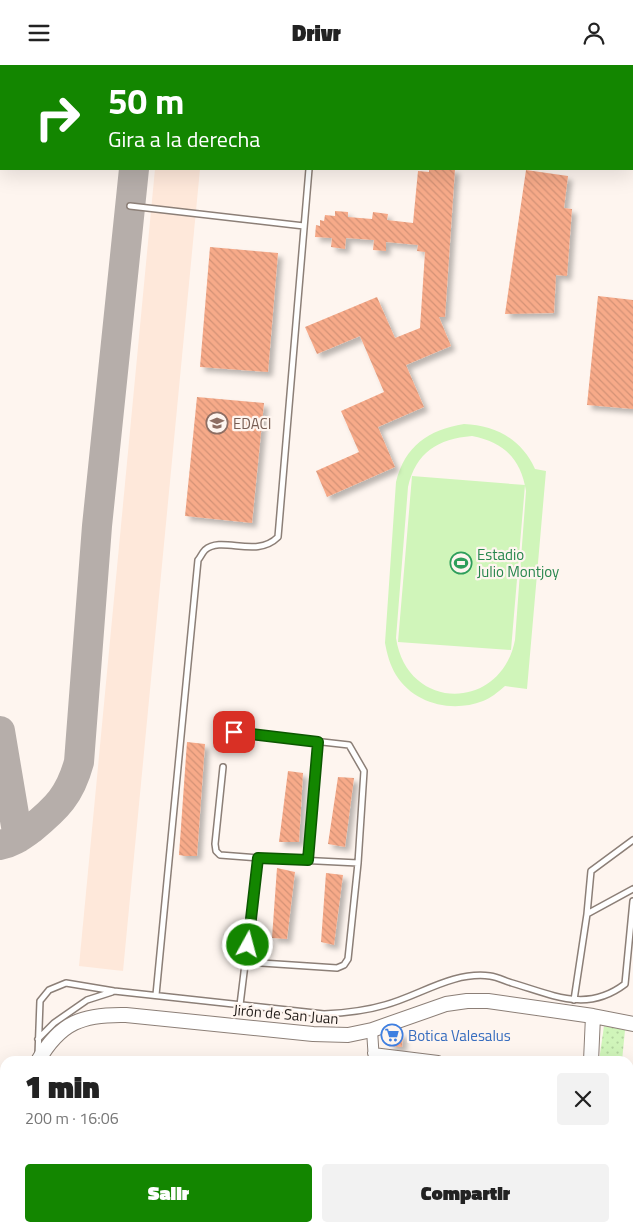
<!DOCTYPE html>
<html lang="es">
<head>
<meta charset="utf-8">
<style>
	body { margin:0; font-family:"Titillium Web",sans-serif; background:#f2f2f2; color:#222; height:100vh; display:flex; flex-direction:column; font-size:19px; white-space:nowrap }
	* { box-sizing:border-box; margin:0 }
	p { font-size:16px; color:#767676 }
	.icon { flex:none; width:28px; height:28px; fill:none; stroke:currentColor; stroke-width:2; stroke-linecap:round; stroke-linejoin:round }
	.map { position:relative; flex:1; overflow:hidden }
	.drawer { position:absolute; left:0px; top:991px; width:634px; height:176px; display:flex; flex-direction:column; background:#fff; border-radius:15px 15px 0 0; box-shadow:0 5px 20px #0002 }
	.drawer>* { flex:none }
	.banner { position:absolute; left:0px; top:0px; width:634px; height:105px; box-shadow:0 5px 20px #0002; background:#138600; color:#fff; overflow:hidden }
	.pin { position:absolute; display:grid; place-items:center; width:42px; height:42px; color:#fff; margin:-21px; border-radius:10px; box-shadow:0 2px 8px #0006 }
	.me { position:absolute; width:55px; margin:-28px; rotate:7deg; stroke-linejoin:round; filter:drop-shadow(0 0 4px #0008) }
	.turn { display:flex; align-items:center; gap:18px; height:105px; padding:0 25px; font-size:22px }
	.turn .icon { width:65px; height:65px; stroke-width:2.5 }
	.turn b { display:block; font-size:35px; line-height:42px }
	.round { display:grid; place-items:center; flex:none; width:52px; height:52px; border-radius:5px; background:#f2f2f2 }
	.head { display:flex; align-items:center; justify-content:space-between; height:85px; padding:0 25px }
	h1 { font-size:30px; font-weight:800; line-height:38px }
	.action { display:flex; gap:10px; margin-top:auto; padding:10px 25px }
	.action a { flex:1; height:58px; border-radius:5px; background:#138600; color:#fff; font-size:20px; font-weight:800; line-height:58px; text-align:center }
	.action a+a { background:#f2f2f2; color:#222 }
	header { display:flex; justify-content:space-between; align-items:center; height:65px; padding:0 25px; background:#fff; font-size:22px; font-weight:800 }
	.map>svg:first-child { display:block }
	.built { fill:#fee8da }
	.grass { fill:url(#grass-dots) }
	.park { fill:url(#park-crowns) }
	.pitch { fill:#d0f5ba; fill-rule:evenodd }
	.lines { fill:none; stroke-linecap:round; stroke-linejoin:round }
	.taxiway { stroke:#b6aeaa; stroke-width:30 }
	.building { fill:url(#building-back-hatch); filter:url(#shadow) }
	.lane-casing { stroke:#8c7f77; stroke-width:8 }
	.street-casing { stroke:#8c7f77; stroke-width:12 }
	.secondary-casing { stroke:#8c7f77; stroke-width:16 }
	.lane { stroke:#fff; stroke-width:5 }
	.street { stroke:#fff; stroke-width:10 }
	.secondary { stroke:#fff; stroke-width:14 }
	.route-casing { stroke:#0c5700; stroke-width:12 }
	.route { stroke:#138600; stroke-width:9 }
	.labels { text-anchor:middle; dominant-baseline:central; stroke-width:4.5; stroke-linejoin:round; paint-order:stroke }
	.education-label { font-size:15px; fill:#785e54; stroke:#fef5ef; text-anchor:start }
	.leisure-label { font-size:15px; fill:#27864d; stroke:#fef5ef; text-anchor:start }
	.street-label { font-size:15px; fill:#221d1a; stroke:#fef5ef }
	.shop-label { font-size:15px; fill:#366cbe; stroke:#fef5ef; text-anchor:start }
</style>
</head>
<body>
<header><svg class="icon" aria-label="menu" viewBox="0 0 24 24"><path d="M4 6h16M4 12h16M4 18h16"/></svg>Drivr<svg class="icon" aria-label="person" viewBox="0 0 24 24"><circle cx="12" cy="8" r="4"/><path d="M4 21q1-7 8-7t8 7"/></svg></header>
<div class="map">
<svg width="633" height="1167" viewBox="0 0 633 1167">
	<defs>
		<pattern id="grass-dots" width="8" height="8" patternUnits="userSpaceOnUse" patternTransform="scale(1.25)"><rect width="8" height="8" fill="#d0f5ba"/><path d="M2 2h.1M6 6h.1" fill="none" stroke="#b2d29f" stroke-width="1.8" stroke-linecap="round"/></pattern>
		<pattern id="park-crowns" width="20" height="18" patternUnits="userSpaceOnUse" patternTransform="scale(1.25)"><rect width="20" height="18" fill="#d0f5ba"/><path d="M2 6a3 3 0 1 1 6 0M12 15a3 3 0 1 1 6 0" fill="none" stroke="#b2d29f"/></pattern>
		<pattern id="building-back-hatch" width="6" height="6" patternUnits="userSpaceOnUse" patternTransform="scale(1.25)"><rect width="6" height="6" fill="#f7aa89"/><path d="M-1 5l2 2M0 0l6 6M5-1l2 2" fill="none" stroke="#d39276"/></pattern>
		<filter id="shadow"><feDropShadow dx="4.5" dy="4.5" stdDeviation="2.5" flood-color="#0004"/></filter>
	</defs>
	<rect width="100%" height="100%" fill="#fef5ef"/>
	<!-- built -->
	<path class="built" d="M155,104h45l-77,802 -44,-5z"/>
	<!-- grass -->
	<path class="grass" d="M604,961l21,4 -3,31h-23z
		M582,1163v-1l22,1 -1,4h-21z"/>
	<!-- park -->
	<path class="park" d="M206,1163v-1l76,1 -16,4h-59z"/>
	<!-- pitch -->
	<path class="pitch" d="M464,359c32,1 58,16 71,45l11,2 -19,218 -22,-3c-7,6 -14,12 -22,15 -31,12 -69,3 -87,-26 -6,-10 -9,-21 -11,-32l11,-161c9,-36 32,-52 68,-58zM472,371c32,6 49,23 54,55l-11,149c-14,72 -108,72 -119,-2l12,-151c8,-35 30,-48 64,-51z
		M412,411l113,9 -14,165 -113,-8z"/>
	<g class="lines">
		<!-- taxiway -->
		<path class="taxiway" d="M144,1v-1
			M0,666l18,107
			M0,780c12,-2 21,-9 31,-16 26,-21 39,-34 48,-67l18,-236 37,-357"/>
	</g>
	<!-- building -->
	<path class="building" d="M429,104h26l-10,148h-6l12,29 -45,19 18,42 -46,20 17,40 -68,30 -11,-26 43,-19 -18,-41 43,-19 -24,-56 -43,18 -12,-27 72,-30 18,41 25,-10 5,-76 -8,-1 1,-6 -32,-3v9l-13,-1 1,-10 -28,-2 -1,11 -14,-2 1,-9 -17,-1 1,-12 4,1v-6l4,1 1,-6 10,1v-5l13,1v5l24,2 1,-7 15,2 -1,6 26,3 5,-52 11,1z
		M526,105l42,6 -4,32 8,1 -5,67 -11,-1 -2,38 -49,1z
		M210,182l68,6 -10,119 -68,-5z
		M598,231l35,4v109l-46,-4z
		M197,332l67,6 -12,120 -67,-7z
		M187,677l18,2 -8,112h-12l-6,-1z
		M288,706l15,2 -4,69h-20z
		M338,712l16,1 -9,69 -17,-3z
		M277,803l18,4 -8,67 -15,-1z
		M326,808l17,2 -9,70 -13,-3z
		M390,968h13l-1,14 -13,-1z"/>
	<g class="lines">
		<!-- lane casing -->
		<g class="lane-casing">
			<path id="lane" d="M320,1v-1
				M130,141l174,20
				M217,665l132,15 15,26 -6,92 -10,96 -4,6 -7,3 -91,-6
				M223,702l-8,77 1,7 4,4 38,3
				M308,795l10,-118
				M587,849l4,-43 42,-31
				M156,930l42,-435c2,-2 4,-7 7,-10 17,-15 51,9 73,-13l31,-368
				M574,935l13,-86 46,-25
				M240,940l18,-147 100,5
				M38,974l16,-16 33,-23 25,-8
				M38,990l2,-54 9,-11 17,-7 48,8 210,23c21,-1 41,-3 61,-9 34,-9 68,-34 105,-29 8,1 15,5 22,7 41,12 75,30 113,1l8,-83
				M425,1162l18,5
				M458,1167v-5"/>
		</g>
		<!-- street casing -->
		<g class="street-casing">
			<path id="street" d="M372,965l2,31
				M373,988l65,8
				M120,1162v5
				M200,1162l1,5
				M376,1162v5
				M288,1167l15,-5"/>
		</g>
		<!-- secondary casing -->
		<g class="secondary-casing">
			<path id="secondary" d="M38,996c22,-39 45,-47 88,-46l187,19 35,1 24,-5 74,-26 21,-3h21l105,15 40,8
				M591,996l2,-45
				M24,1167v-5
				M575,1167v-5"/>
		</g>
		<!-- lane -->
		<use href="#lane" class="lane"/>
		<!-- street -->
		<use href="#street" class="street"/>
		<!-- secondary -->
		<use href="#secondary" class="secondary"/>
	</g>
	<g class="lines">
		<!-- route casing -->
		<g class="route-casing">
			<path id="route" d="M234,667l84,10 -10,118 -50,-2 -10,87"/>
		</g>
		<!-- route -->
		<use href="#route" class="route"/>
	</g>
	<!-- icons -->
	<defs>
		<g id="university-ring" transform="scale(1.125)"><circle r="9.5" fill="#fef5ef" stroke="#8d6e63" stroke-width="1.5"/><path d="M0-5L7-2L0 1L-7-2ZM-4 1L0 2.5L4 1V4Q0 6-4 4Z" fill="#8d6e63"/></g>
		<g id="stadium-ring" transform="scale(1.125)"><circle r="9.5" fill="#fef5ef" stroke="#2e9e5b" stroke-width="1.5"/><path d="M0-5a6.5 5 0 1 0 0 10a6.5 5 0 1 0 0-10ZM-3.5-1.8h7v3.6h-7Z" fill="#2e9e5b"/></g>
		<g id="supermarket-ring" transform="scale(1.125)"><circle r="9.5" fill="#fef5ef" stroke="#3f7fe0" stroke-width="1.5"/><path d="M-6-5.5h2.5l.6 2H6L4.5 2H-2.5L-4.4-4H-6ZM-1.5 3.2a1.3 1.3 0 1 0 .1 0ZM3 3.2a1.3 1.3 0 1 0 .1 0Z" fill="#3f7fe0"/></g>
	</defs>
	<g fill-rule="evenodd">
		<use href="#university-ring" x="217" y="358"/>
		<use href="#stadium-ring" x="461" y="498"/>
		<use href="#supermarket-ring" x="392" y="970"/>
	</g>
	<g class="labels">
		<!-- education labels -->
		<g class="education-label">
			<text x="233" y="358">EDACI</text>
		</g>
		<!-- leisure labels -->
		<g class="leisure-label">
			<text x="477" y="489">Estadio<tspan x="477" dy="17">Julio Montjoy</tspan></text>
		</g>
		<!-- street labels -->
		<g class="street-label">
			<text transform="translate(286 949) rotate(5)">Jirón de San Juan</text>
		</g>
		<!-- shop labels -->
		<g class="shop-label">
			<text x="408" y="970">Botica Valesalus</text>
		</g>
	</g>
</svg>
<div class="pin" style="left:234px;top:667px;background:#d93025"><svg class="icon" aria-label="arrive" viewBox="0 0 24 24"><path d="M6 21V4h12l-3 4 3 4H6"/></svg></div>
<svg class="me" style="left:248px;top:880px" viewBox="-20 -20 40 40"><circle r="17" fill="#138600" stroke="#fff" stroke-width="3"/><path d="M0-11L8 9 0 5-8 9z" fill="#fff"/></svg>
<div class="banner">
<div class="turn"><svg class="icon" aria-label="right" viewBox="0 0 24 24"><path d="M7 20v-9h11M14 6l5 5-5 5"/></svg><div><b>50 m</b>Gira a la derecha</div></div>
</div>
<section class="drawer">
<div class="head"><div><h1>1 min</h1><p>200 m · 16:06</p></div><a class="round"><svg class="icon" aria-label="close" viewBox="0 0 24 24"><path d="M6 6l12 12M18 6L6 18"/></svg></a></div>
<div class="action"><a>Salir</a><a>Compartir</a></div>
</section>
</div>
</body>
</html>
